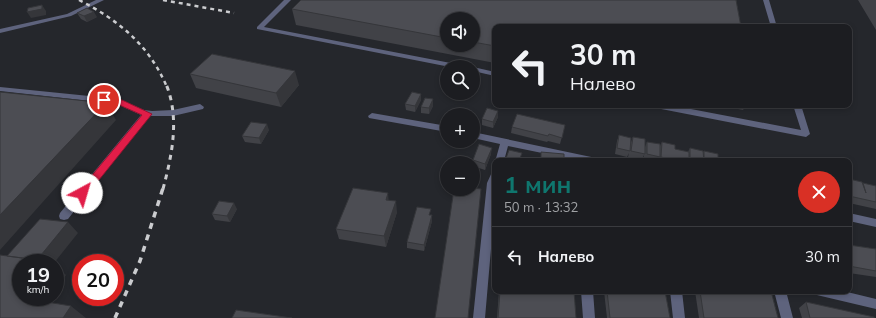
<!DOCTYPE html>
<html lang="ru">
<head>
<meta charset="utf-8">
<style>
	body { margin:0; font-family:Mulish,sans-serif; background:#25262a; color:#f1f3f6; height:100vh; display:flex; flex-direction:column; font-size:15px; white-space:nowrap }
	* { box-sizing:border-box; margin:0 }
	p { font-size:13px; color:#a0a2a5 }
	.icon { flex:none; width:22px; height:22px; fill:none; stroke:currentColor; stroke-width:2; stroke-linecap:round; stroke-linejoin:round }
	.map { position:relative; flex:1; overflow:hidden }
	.sheet { position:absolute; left:492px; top:158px; width:360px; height:136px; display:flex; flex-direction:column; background:#1c1d21; border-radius:8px; box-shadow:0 2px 6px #0003,0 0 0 1px #3a3b3f }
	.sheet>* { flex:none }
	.top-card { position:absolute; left:492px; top:24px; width:360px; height:84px; border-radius:8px; box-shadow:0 2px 6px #0003,0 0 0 1px #3a3b3f; background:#1c1d21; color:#f1f3f6; overflow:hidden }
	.buttons { position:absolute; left:440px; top:12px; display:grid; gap:8px }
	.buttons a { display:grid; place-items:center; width:40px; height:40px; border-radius:50%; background:#1c1d21; box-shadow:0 2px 6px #0003,0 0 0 1px #3a3b3f; font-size:20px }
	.speed { position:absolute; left:12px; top:254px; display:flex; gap:8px; font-size:20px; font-weight:700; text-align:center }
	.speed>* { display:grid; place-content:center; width:52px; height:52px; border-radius:50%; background:#1c1d21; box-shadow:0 2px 6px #0003,0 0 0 1px #3a3b3f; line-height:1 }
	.speed small { font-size:10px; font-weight:400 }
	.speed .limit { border:6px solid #d22; background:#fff; color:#111 }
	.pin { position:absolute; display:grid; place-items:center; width:34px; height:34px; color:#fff; margin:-17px; border:2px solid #fff; border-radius:50%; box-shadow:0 1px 4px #0007 }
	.me { position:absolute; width:44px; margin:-22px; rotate:39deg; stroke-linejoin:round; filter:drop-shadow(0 0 3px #0008) }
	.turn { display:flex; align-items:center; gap:14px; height:84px; padding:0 12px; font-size:18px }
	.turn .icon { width:52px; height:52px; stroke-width:2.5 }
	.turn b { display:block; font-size:28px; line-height:34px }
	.round { display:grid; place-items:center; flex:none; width:42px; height:42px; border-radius:21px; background:#25262a }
	.summary { display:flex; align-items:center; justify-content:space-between; height:68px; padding:0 12px }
	h1 { font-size:24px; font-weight:700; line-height:30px; color:#0f766e }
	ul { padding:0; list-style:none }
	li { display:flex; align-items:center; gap:12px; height:60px; padding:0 12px; border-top:1px solid #3a3b3f }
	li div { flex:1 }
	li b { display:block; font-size:15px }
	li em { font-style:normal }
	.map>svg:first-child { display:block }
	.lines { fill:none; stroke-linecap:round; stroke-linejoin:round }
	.lane { fill:#5e637d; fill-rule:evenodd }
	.rail-far2 { stroke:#cbcccf; stroke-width:2.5; stroke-dasharray:4 4; stroke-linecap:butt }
	.rail-far1 { stroke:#cbcccf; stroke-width:3; stroke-dasharray:5 5; stroke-linecap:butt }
	.rail { stroke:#cbcccf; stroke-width:3.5; stroke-dasharray:6 6; stroke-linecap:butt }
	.wall { fill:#414247; fill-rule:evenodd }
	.shaded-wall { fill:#35363a }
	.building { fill:#4c4d53; stroke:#35363a }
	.route { fill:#e11d48; stroke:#92132f }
</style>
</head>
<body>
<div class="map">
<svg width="876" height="318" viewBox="0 0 876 318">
	<rect width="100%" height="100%" fill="#25272c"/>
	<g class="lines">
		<!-- lane -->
		<path class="lane" d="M96,0h8l-33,16 -71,17v-4l67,-15z
			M284,0h7l-27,27 197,38 4,2h-15l-193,-38v-2z
			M763,0h6l8,27h-6z
			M472,67h1l22,5v4l-22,-5z
			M0,87l119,12 25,11 8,1 21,-1 27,-6 4,3 -1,2 -30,7h-24l-81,103 -4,1 -4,-1 -1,-3 1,-3 81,-98 -24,-11 -117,-13z
			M652,105h18l131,25 -8,-25h8l9,29 -4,3 -150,-29z
			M372,113l75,13v6l-78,-14 -1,-2z
			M473,132l123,26 5,3h-20l-73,-15 -4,15 -9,1 5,-18 -27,-6z
			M495,171v32l-10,115h-12l14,-135 5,-11z
			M849,213l27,6v8l-27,-6z
			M581,291h12l2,27h-12z
			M670,291h12l3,27h-12z
			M774,291h12l7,27h-12z
			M815,291h28l33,8v10l-55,-13 -4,-1z"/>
		<!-- rail-far2 -->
		<path class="rail-far2" d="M79,0c39,20 69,44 87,85
			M163,0l71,13"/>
		<!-- rail-far1 -->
		<path class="rail-far1" d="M163,189c9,-34 17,-71 3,-105"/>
		<!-- rail -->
		<path class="rail" d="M115,318l25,-57 23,-73"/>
	</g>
	<!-- wall -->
	<path class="wall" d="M301,0h435l5,27h-246v36l-199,-38 -4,-16zM447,19h26v26h-26z
		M858,0h18v30z
		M77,13l20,4 -10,5 -6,-3z
		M190,74l109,11 -18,22 -85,-19z
		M421,94v6l-6,12 -9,-2 -1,-6z
		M433,99v7l-4,8 -8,-1v-6z
		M718,105h28l-3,5z
		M498,111v6l-5,11 -11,-3v-6z
		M565,125l-5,19 -12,-3 -1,1 -36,-9 1,-6z
		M269,130l-8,14 -16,-2 -3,-6z
		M619,135l12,7 2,-5 12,10 2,-5 13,4 2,-4 13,7 13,3 2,-4 13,4 1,-1 14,10h-60l1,-2 -1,2h-10l-4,-1v-5l-2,5 -14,-3 1,-4 -2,4 -12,-3 2,-13z
		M491,154l-6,16 -12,-4v-6z
		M849,179l13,4h1l13,3v23l-27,-6z
		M388,200l9,12 -11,35 -47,-8 -3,-10z
		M237,209l-7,13 -15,-2 -3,-6z
		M431,215h1v6l-8,30 -17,-3v-6z
		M849,245l27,4v28l-27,-4z
		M499,291h75l2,27h-79z
		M604,291h61l5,27h-63z
		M695,291h76l7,27h-79z
		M806,302l69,16h-73l-3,-10z"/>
	<!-- shaded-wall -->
	<path class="shaded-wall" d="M42,5l4,6v4l-15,3 -4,-6z
		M94,12l3,5 -10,5 -3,-6z
		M295,71l4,14 -18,22 -5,-14z
		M421,94v6l-6,12v-6z
		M433,99v7l-4,8v-6z
		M106,103l10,17 -116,130v-35z
		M498,111v6l-5,11v-6z
		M267,124l2,6 -8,14 -2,-6z
		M492,148l-1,6 -6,16v-6z
		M388,193l1,11 -3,-4z
		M396,201l1,11 -11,35 -2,-11z
		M234,203l3,6 -7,13 -3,-6z
		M432,215v6l-8,30v-6z
		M68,222l10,11 -24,30h-16l-2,-2z
		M55,265l11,10 -11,15z
		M24,297h26l-11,14 -16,-13z
		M71,306l15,12h-23z"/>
	<!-- building -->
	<path class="building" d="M301,0h435l5,27h-246v19l-22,-4v-23h-26v19l-155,-29z
		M42,5v4l-15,3 1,-4z
		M87,8l7,4 -10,4 -7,-3z
		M212,54l83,17 -19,22 -86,-19z
		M0,92l106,11 -106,112z
		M412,92l9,2 -6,12 -10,-2z
		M425,98l8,1 -4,9 -8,-1z
		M487,108l11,3 -5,11 -11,-3z
		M517,114l48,11 -3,13 -13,-4 -1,2 -36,-9z
		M251,122l16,2 -8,14 -17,-2z
		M619,135l12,3 -1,13 -13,-3z
		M633,137l12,2v15l-14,-3z
		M647,142l13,2v13l-13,-3z
		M662,142l13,3v4l14,3v9h-9l-19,-4z
		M479,144l13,4 -7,16 -12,-4z
		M690,148l13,3 1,10h-14z
		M509,150l13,3 -3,8h-14z
		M704,151l14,3v7h-14z
		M541,152l23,2v7h-23z
		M849,179l13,3 4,11 -3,-10 13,3v16l-27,-6z
		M353,188l35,5 -2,7 10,1 -12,35 -48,-7z
		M473,188l8,1 -13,129h-33l19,-129h19z
		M219,201l15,2 -7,13 -15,-2z
		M417,207l14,2 -2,6h3l-8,30 -17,-3z
		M40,219l28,3 -31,38 -30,-4z
		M849,245l27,4v22l-27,-5z
		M0,255l52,7 -1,1h-30v34h3l-1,1 48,8 -8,12h-63z
		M500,291h74l2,27h-78z
		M607,291h58l5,27h-60z
		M700,291h71l7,27h-74z
		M806,302l68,15 1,1h-65z
		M236,310l56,8h-60z"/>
	<!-- route -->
	<path class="route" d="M104,97l18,3 30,14 -66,82h-7l-1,-3 1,-2 63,-76 -25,-11 -16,-2 -1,-2z"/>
</svg>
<div class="buttons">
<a><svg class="icon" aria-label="sound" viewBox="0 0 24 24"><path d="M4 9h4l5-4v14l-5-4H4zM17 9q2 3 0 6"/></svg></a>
<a><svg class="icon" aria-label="search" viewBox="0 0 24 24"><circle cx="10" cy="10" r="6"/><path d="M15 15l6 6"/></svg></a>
<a>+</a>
<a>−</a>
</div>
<div class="speed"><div>19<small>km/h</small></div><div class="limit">20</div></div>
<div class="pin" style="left:104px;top:100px;background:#d93025"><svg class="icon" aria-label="arrive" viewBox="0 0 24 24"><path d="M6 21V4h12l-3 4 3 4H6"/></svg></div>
<svg class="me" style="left:82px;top:193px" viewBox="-20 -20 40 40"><circle r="19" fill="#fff"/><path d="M0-13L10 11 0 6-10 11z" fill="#e11d48"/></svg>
<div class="top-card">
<div class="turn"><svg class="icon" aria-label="left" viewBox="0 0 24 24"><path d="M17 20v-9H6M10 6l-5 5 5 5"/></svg><div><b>30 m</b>Налево</div></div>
</div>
<section class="sheet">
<div class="summary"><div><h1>1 мин</h1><p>50 m · 13:32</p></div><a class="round" style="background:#d93025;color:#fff"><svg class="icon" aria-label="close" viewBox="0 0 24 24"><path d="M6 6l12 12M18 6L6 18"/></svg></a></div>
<ul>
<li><svg class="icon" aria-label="left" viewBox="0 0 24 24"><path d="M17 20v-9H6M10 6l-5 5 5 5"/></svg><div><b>Налево</b></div><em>30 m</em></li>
</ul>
</section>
</div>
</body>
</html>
